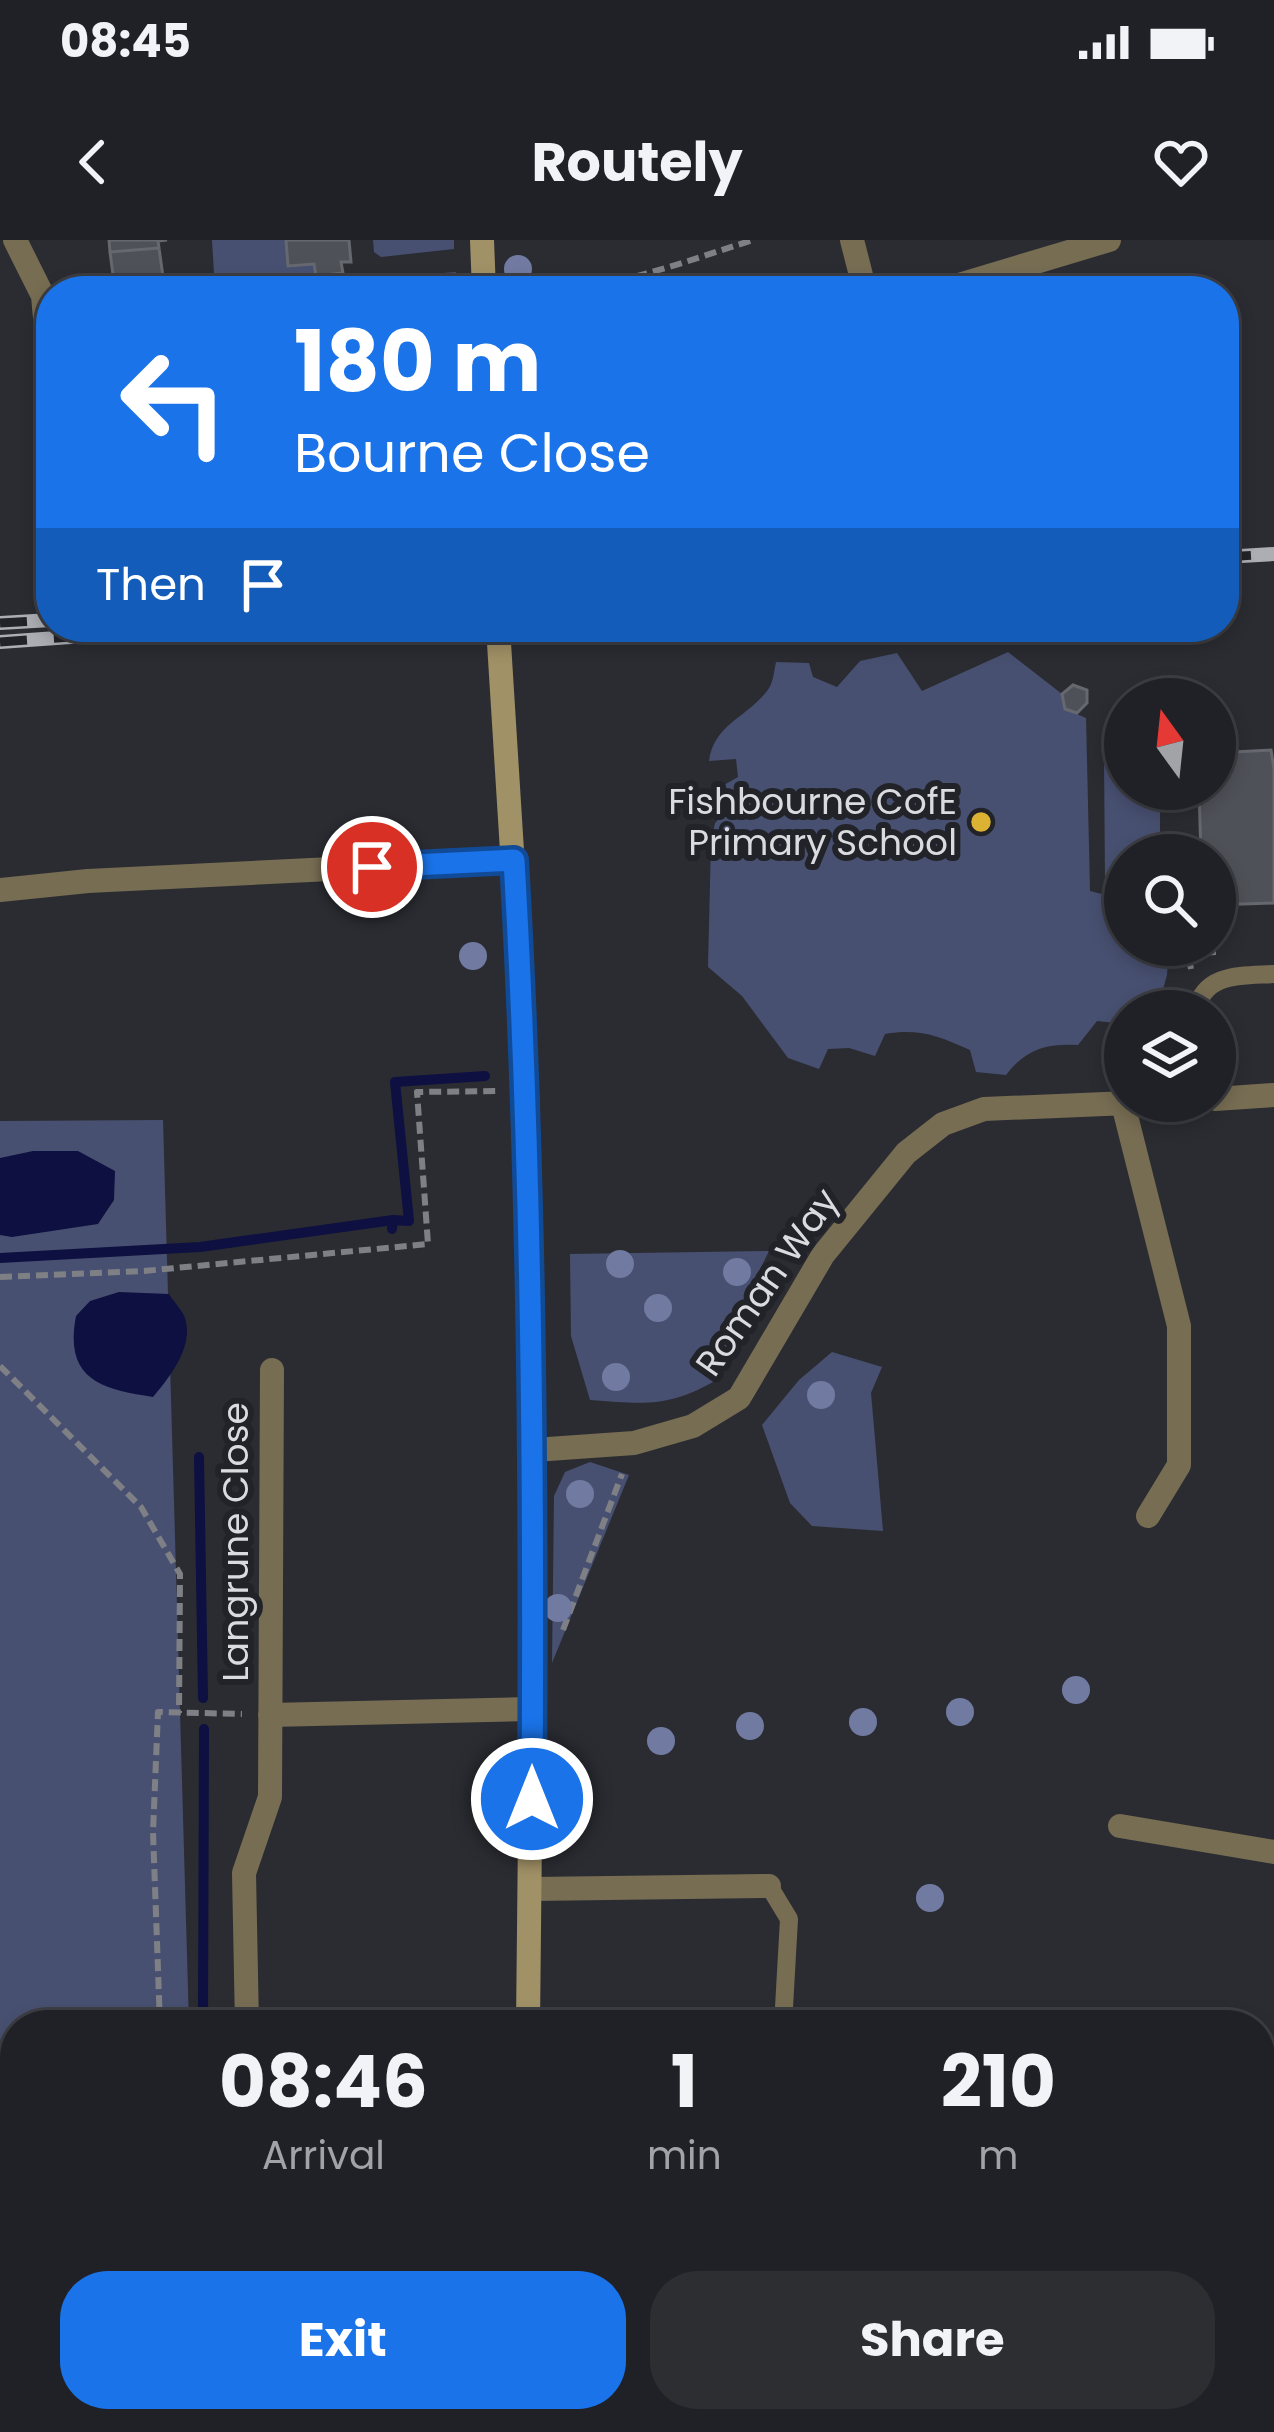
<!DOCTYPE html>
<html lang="en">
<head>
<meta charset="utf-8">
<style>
	body { margin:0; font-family:Poppins,sans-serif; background:#2d2e32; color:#f1f3f6; height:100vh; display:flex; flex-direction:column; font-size:45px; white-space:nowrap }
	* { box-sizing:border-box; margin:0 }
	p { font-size:39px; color:#a2a3a7 }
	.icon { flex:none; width:66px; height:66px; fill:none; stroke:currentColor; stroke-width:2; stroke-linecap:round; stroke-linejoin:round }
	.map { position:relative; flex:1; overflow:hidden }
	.details { position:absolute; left:0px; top:1770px; width:1275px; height:423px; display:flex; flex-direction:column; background:#202126; border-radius:48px 48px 0 0; box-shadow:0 6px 18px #0003,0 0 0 3px #3d3e43 }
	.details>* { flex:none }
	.banner { position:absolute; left:36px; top:36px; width:1203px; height:366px; border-radius:48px; box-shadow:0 6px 18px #0003,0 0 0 3px #3d3e43; background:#1a73e8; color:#fff; overflow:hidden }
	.needle { width:78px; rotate:345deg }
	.buttons { position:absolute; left:1104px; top:438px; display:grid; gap:24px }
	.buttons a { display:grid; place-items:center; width:132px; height:132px; border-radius:50%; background:#202126; box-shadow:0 6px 18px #0003,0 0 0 3px #3d3e43; font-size:60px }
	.pin { position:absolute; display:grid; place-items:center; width:102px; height:102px; color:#fff; margin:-51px; border:6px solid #fff; border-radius:50%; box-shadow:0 3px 12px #0007 }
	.me { position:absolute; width:132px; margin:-66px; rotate:0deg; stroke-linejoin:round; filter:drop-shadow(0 0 9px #0008) }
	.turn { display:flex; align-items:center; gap:42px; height:252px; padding:0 60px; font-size:54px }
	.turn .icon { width:156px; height:156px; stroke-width:2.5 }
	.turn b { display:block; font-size:84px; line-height:102px }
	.then { display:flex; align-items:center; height:114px; padding:0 60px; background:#0003; gap:24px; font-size:45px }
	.eta { display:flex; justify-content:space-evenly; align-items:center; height:204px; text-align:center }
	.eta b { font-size:72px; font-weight:700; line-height:84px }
	.cta { display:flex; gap:24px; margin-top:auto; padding:24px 60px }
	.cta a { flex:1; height:138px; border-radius:48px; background:#1a73e8; color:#fff; font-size:48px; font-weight:700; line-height:138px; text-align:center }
	.cta a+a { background:#2d2e32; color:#f1f3f6 }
	.status { display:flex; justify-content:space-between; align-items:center; height:84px; padding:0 60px; background:#202126; direction:ltr }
	.status svg { height:33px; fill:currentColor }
	header { display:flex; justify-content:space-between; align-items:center; height:156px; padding:0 60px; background:#202126; font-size:54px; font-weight:700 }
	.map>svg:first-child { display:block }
	.green { fill:#485071 }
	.water { fill:#0d1040 }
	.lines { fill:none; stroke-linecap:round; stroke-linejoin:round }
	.stream { stroke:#0d1040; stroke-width:10 }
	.building { fill:#4f5158; stroke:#66686f; stroke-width:3 }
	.path { stroke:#7f8085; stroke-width:6; stroke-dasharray:12 6; stroke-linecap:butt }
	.lane { stroke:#776d53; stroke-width:18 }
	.street { stroke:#776d53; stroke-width:24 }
	.secondary { stroke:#a19167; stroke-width:24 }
	.rail-casing { stroke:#adaeb3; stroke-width:14 }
	.rail { stroke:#212328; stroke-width:9; stroke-dasharray:27; stroke-linecap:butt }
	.tree { fill:#717ba2 }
	.route-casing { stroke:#114b97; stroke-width:30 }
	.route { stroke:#1a73e8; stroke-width:21 }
	.poi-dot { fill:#dcb233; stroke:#212328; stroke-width:4.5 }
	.labels { text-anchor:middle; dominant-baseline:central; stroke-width:12; stroke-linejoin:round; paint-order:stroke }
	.poi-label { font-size:36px; fill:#dadbdf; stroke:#212328; text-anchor:end }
	.street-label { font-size:36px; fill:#dadbdf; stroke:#212328 }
</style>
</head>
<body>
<div class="status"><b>08:45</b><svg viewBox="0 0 49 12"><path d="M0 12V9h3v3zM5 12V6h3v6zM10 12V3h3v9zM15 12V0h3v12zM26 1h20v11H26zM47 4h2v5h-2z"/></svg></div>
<header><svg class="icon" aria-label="back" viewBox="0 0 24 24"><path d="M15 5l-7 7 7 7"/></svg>Routely<svg class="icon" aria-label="heart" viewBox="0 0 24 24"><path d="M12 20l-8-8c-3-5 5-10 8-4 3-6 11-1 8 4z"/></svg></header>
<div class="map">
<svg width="1274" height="2192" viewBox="0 0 1274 2192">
	<rect width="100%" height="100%" fill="#2b2c32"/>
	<!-- green -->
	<path class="green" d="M212,0h74l2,25 26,-1 2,19 -12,1 1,7h-48l-1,-4 -41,3z
		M373,0h81v9l-73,8 -7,-5z
		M456,32l2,19h-67l-2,-14z
		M1008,412l54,42 3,15 21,9 4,173 35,9v45h44l-2,30 -10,36h-32v13l-28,-3 -19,24c-33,-2 -53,5 -72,30l-30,-3 -6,-22c-31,-14 -51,-22 -85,-16l-10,22 -26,-8 -21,1 -9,20 -31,-11 -46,-62 -34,-29 3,-125 4,-19 16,-17 -16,-16 23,-13 -2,-18 -27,2c5,-37 37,-43 58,-70 6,-7 7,-19 9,-29l33,1 4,14 24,10 23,-26 37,-8 25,38z
		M1125,514v35h35v66h-35v24h-20l-1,-124z
		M163,880l26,905h-174v297l-15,1v-1202z
		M769,1011l-38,78 -11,49c-51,30 -73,26 -130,22l-19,-64 -1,-82z
		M832,1112l50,15 -11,26 12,138 -71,-5 -22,-23 -28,-78 37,-45z
		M590,1222l39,13 -77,188 2,-167 11,-24z"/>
	<!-- water -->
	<path class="water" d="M33,911h45l37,20 -1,29 -16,24 -86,13 -12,-2v-77z
		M119,1052l50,2c4,7 14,17 16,24 9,29 -15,59 -32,79 -53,-8 -89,-18 -77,-81l14,-15z"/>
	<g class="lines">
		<!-- stream -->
		<path class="stream" d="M393,980l16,1 -14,-139 90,-6
			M0,1018l200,-11 193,-27 -1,9
			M199,1217l4,241
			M203,1785l1,-296"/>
	</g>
	<!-- building -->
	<path class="building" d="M109,0h58l-9,1 1,7 -49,4z
		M286,0h63l2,22h-10l2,11 -27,3 -2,-12 -26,2z
		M159,8l6,43h-63v-7l12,-2 -4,-30z
		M351,43l1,8h-47l-1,-4z
		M1073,445l14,5v13l-10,10 -12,-4 -3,-15z
		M1271,510l3,19v134l-59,2v-50h-14l-2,-66h16v-36z"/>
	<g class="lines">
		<!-- path -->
		<path class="path" d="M511,44c70,19 174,-23 242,-44
			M450,387l21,15
			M1186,705l5,24
			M1186,714l32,-2
			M0,1037l144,-6 284,-27 -11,-152 81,-1
			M0,1126l141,141 39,67 -1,139
			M563,1390l59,-156
			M160,1785l-7,-193 5,-120 84,2
			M0,2083l15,-1"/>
		<!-- lane -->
		<path class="lane" d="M1196,771c8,-39 46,-35 78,-37
			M769,1646l20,33 -6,106
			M708,2178l4,14
			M884,2178v14"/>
		<!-- street -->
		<path class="street" d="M15,0l28,56 8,86
			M852,0l13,51
			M939,51l170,-51
			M49,142l2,35
			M0,650l88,-9 426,-21
			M1215,859l59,-4
			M1123,864l56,222v139l-31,51
			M534,1210l100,-7 59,-17 46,-28 84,-143 83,-102 37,-29 41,-15 192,-8
			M270,1475l263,-6
			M1120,1586l154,26
			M531,1649l238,-3
			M247,1785l-3,-152 26,-76 2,-427
			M993,2178l1,14"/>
		<!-- secondary -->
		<path class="secondary" d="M482,0l2,51
			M498,387l29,464 7,359 -6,575
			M516,2192l1,-14"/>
		<!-- rail casing -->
		<g class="rail-casing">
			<path id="rail" d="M1224,317l50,-3
				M0,383l51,-3
				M0,402l212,-15"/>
		</g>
		<!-- rail -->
		<use href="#rail" class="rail"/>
	</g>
	<!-- trees -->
	<g class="tree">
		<circle cx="518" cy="29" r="14"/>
		<circle cx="473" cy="716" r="14"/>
		<circle cx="620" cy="1024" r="14"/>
		<circle cx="737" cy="1032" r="14"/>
		<circle cx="658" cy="1068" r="14"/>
		<circle cx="616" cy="1137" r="14"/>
		<circle cx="821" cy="1155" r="14"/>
		<circle cx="580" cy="1254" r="14"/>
		<circle cx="558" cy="1368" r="14"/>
		<circle cx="1076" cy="1450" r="14"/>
		<circle cx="960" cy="1472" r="14"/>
		<circle cx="863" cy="1482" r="14"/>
		<circle cx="750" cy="1486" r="14"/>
		<circle cx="661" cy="1501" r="14"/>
		<circle cx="930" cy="1658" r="14"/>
	</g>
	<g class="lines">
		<!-- route casing -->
		<g class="route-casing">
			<path id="route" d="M372,627l142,-7c18,313 20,626 18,939"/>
		</g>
		<!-- route -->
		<use href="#route" class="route"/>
	</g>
	<!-- markers -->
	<circle class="poi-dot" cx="981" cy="582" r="12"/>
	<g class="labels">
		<!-- poi labels -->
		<g class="poi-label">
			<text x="957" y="561">Fishbourne CofE<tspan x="957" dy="41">Primary School</tspan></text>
		</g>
		<!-- street labels -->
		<g class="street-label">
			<text transform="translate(767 1042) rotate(-55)">Roman Way</text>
			<text transform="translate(235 1302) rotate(-90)">Langrune Close</text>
		</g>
	</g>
</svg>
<div class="buttons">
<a><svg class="needle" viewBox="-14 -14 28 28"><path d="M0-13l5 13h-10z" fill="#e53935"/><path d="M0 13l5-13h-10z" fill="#a2a3a7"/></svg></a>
<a><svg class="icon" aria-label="search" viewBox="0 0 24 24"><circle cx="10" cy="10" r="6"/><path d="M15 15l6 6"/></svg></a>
<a><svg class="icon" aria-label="layers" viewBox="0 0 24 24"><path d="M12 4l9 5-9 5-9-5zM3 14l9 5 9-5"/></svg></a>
</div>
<div class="pin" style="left:372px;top:627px;background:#d93025"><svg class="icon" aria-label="arrive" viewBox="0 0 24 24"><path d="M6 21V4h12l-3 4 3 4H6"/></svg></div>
<svg class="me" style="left:532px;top:1559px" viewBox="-20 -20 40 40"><circle r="17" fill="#1a73e8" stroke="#fff" stroke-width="3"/><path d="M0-11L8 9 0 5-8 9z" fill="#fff"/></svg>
<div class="banner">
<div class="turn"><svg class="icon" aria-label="left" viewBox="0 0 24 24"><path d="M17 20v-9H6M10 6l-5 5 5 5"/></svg><div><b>180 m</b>Bourne Close</div></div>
<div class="then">Then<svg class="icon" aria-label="arrive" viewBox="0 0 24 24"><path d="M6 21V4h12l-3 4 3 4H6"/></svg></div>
</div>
<section class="details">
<div class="eta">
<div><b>08:46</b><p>Arrival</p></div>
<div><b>1</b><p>min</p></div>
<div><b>210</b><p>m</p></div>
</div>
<div class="cta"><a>Exit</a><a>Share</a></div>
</section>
</div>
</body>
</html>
